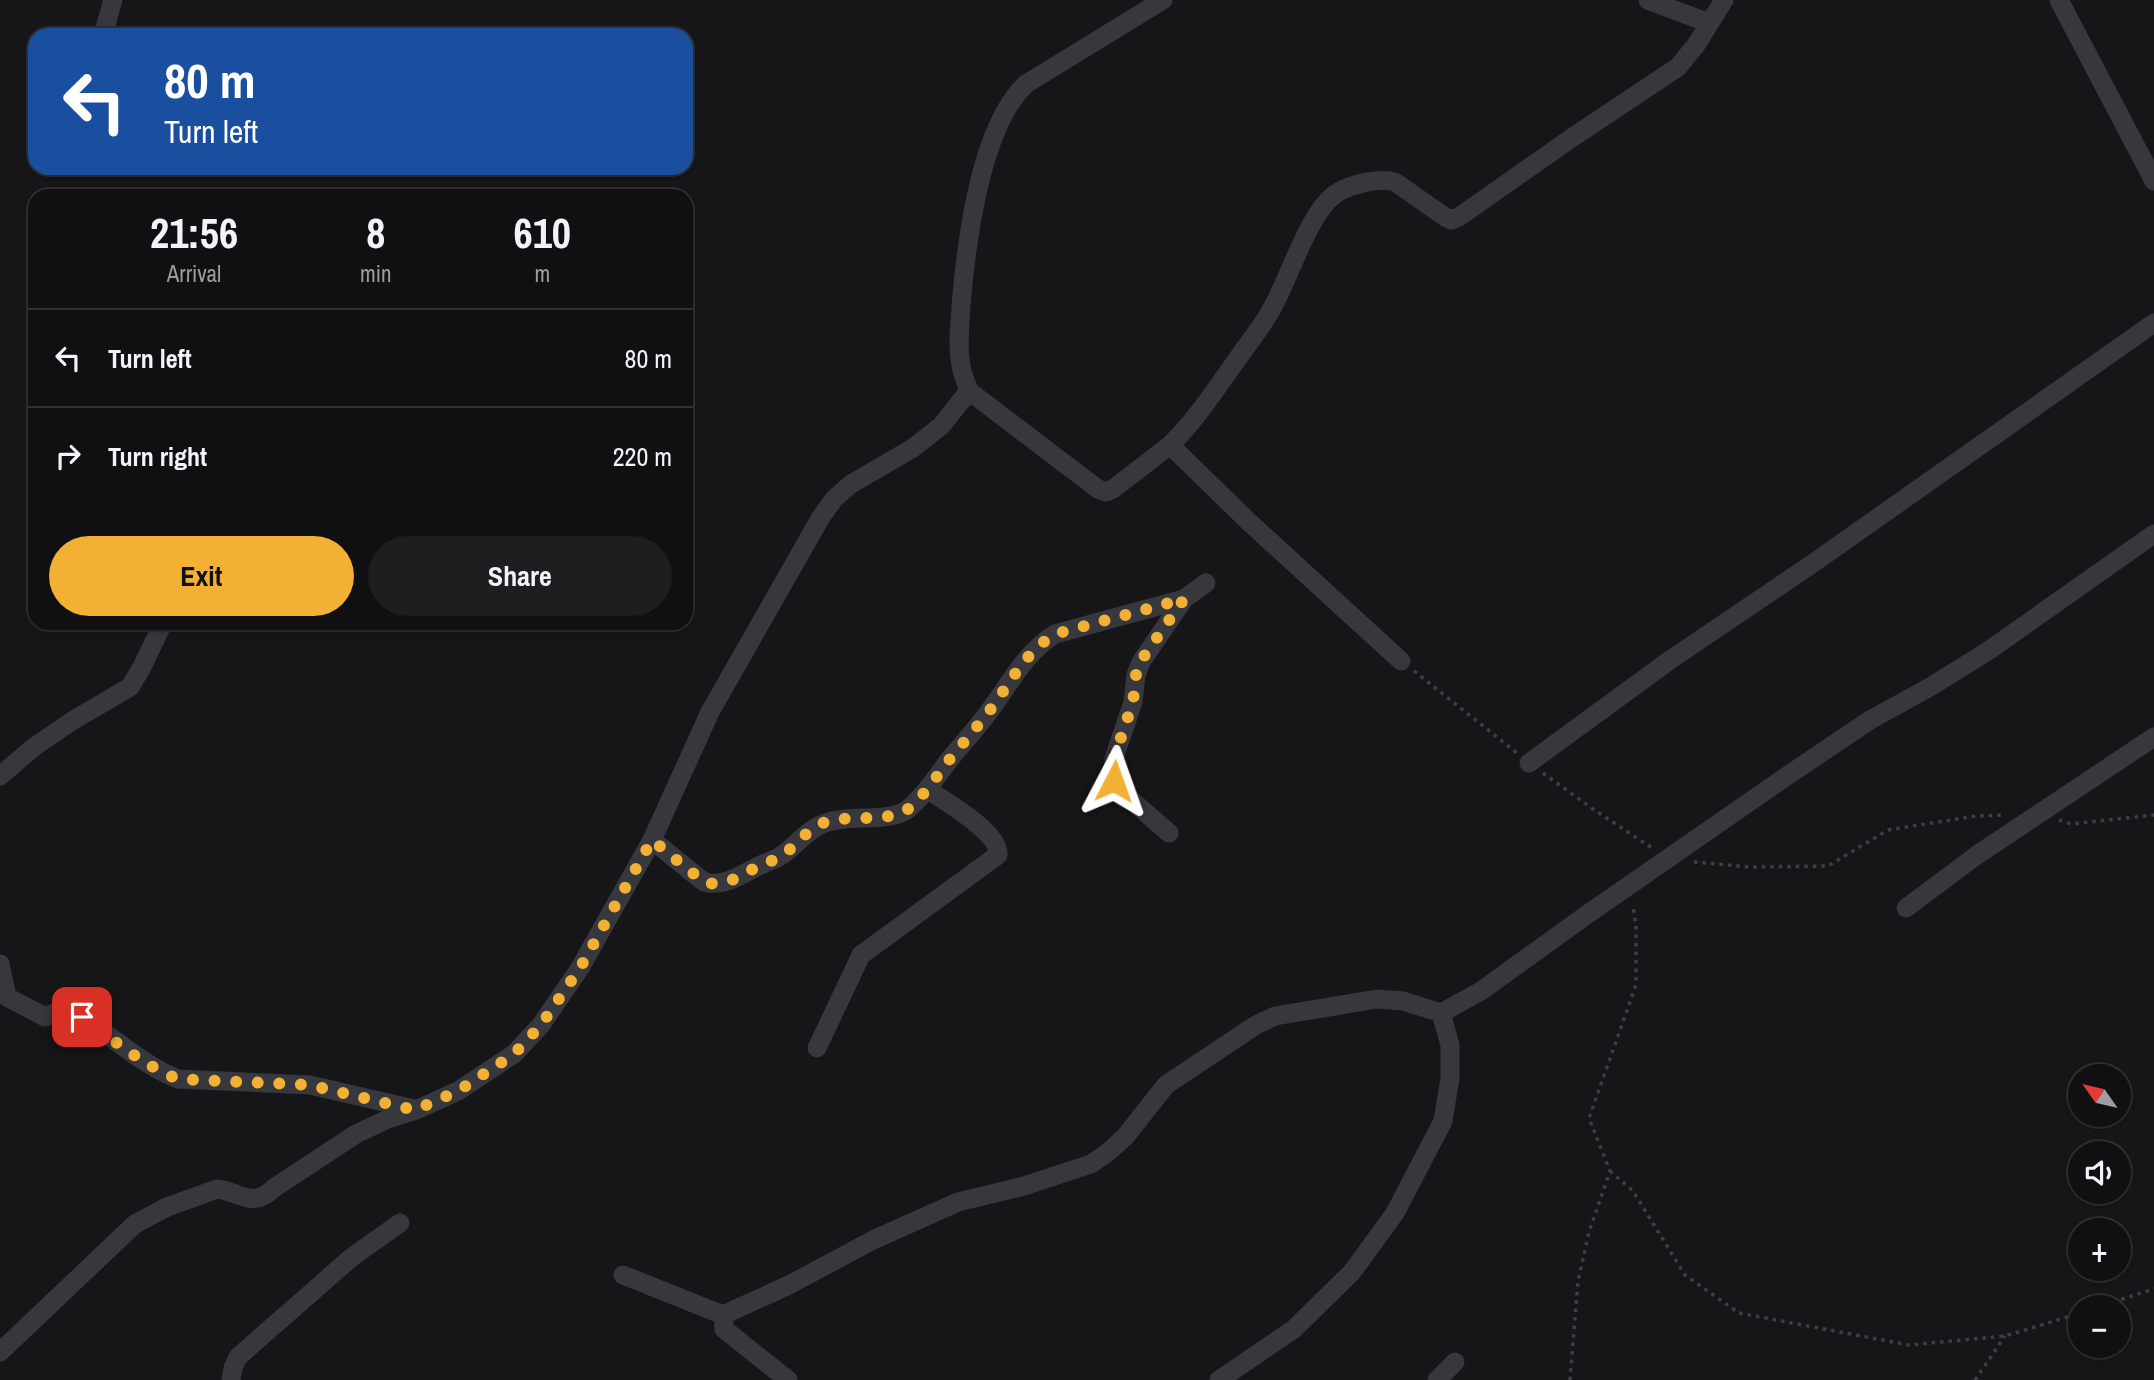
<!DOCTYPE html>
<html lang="en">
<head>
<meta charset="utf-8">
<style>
	body { margin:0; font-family:"Archivo Narrow",sans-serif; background:#1e1e20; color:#f1f3f6; height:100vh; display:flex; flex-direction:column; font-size:26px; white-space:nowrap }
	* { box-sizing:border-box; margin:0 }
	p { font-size:23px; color:#9c9d9f }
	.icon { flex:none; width:38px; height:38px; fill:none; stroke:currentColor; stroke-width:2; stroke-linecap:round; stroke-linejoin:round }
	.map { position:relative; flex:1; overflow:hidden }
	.drawer { position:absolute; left:28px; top:189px; width:665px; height:441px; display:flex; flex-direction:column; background:#101012; border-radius:21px; box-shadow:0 2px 5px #0004,0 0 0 2px #303032 }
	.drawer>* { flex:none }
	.banner { position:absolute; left:28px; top:28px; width:665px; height:147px; border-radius:21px; box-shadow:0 2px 5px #0004,0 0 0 2px #303032; background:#1a4fa0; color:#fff; overflow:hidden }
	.needle { width:46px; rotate:304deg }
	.fabs { position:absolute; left:2068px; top:1064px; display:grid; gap:14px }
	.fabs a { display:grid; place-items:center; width:63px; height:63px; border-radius:50%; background:#101012; box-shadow:0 2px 5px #0004,0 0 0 2px #303032; font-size:35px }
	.pin { position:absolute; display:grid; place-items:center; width:60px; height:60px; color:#fff; margin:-30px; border-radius:14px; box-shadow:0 4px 10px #0006 }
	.me { position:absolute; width:77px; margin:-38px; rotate:4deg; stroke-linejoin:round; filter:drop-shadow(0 0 5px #0008) }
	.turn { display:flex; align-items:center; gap:24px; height:147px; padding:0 21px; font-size:32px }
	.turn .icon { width:91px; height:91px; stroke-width:2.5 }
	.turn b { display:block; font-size:49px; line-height:60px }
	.eta { display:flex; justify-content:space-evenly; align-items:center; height:119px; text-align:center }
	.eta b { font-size:42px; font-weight:700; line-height:49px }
	.cta { display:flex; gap:14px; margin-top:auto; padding:14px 21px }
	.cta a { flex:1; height:80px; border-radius:42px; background:#f2b134; color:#111; font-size:28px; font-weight:700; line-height:80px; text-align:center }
	.cta a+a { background:#1e1e20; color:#f1f3f6 }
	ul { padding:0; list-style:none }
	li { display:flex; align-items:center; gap:21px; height:98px; padding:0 21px; border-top:2px solid #303032 }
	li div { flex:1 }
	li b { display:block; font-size:26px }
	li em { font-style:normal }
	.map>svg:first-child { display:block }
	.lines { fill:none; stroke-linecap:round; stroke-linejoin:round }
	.path { stroke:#3d3f44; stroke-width:3.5; stroke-dasharray:3.5 5; stroke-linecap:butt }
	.minor { stroke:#37383d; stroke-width:19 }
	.route { stroke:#f2b134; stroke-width:12; stroke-dasharray:0 21.6 }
</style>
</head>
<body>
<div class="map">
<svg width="2154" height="1380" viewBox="0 0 2154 1380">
	<rect width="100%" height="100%" fill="#161618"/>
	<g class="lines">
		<!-- path -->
		<path class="path" d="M1414,671l103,82
			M1543,773l50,36 59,39
			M2059,820l12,4 83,-9
			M1694,862l55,5 79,-1 60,-36 88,-14 27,-1
			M1610,1171l23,20 52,84 54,38 170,32 96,-9 76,-23
			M2097,1307l57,-18
			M1570,1380l8,-99 11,-49 21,-61 -21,-53 47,-133v-59l-3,-20
			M1975,1380l30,-44"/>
		<!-- minor -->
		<path class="minor" d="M1648,0l61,23
			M2059,0l95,181
			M103,35l10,-35
			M969,391l129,98 8,3 7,-3 57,-44
			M1401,661l-152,-139 -79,-77c26,-25 45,-55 66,-84 11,-16 24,-32 34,-49 18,-30 38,-98 64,-117 13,-10 45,-18 61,-13l50,35 6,3 8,-3 111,-78 108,-72 18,-22 28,-45
			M1529,763l141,-103 142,-96 342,-241
			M0,776l34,-29 38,-26 58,-34 12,-20 21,-44
			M1169,833l-39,-34 -16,-18v-23l19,-56 3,-27 5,-13 43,-63
			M652,840l52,42c22,6 40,-10 59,-18 6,-3 14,-5 19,-9 12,-8 21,-20 33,-27 24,-17 73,-3 93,-19 16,-13 29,-33 41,-49 14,-17 29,-33 41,-50 21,-28 35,-57 65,-76l129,-35 22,-16
			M1906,908l71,-53 177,-118
			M0,964l7,33 38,20 16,-7c19,3 33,15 48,26 22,16 43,33 69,43l132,6 104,24
			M817,1048l44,-93 137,-100c2,-23 -54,-54 -71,-66
			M623,1275l100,40 66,-30 84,-45 85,-38 66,-16 67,-22 16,-11 18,-16 41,-52 90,-60 19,-9 102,-17 26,2 38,12 40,-22 104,-75 199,-138 86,-58 60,-33 58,-36 166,-117
			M723,1315l1,14 64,51
			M0,1352l135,-128 32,-17 50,-18c22,2 35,21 57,-1l82,-54 32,-15 28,-9 42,-19 56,-37 27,-29 39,-57 72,-128 58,-128 111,-195 13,-18 17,-15 62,-36 28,-22 28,-35c-3,-9 -7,-17 -8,-26 -4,-19 -1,-40 0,-59 5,-61 19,-179 65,-222l137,-84
			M231,1380l2,-12 5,-11 114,-100 48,-34
			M1219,1380l75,-51 58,-57 43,-59 48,-92 7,-43v-33l-9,-32
			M1437,1380l18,-18"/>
	</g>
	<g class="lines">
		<!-- route -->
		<path class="route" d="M82,1017c30,22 61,48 96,62l132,6 105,25 43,-19 56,-37 27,-29 39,-57 72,-128 52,42c22,7 40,-10 59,-18 6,-3 14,-4 20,-9 11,-8 20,-20 32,-28 24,-16 72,-2 93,-18 16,-13 29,-33 41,-49 14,-17 28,-33 41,-50 21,-28 34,-57 65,-76l129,-35 -44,63 -4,13 -3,27 -19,56v23"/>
	</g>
</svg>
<div class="fabs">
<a><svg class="needle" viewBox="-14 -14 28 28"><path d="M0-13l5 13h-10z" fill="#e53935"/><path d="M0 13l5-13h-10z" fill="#9c9d9f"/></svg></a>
<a><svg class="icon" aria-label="sound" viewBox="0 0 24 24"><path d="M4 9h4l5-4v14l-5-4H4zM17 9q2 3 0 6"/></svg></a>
<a>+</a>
<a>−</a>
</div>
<div class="pin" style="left:82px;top:1017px;background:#d93025"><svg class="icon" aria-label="arrive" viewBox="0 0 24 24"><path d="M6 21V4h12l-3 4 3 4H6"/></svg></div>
<svg class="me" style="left:1114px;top:781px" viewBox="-20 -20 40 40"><path d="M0-17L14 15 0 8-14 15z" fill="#f2b134" stroke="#fff" stroke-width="4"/></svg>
<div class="banner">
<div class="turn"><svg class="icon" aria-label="left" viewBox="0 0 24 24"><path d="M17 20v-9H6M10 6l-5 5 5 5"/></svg><div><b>80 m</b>Turn left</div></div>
</div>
<section class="drawer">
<div class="eta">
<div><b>21:56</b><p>Arrival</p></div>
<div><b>8</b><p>min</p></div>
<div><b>610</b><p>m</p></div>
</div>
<ul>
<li><svg class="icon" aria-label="left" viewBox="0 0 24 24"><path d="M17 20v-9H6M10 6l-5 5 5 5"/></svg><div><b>Turn left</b></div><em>80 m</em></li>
<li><svg class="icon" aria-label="right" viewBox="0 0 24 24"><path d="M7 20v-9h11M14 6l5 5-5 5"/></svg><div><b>Turn right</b></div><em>220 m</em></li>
</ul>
<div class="cta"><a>Exit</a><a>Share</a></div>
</section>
</div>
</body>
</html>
